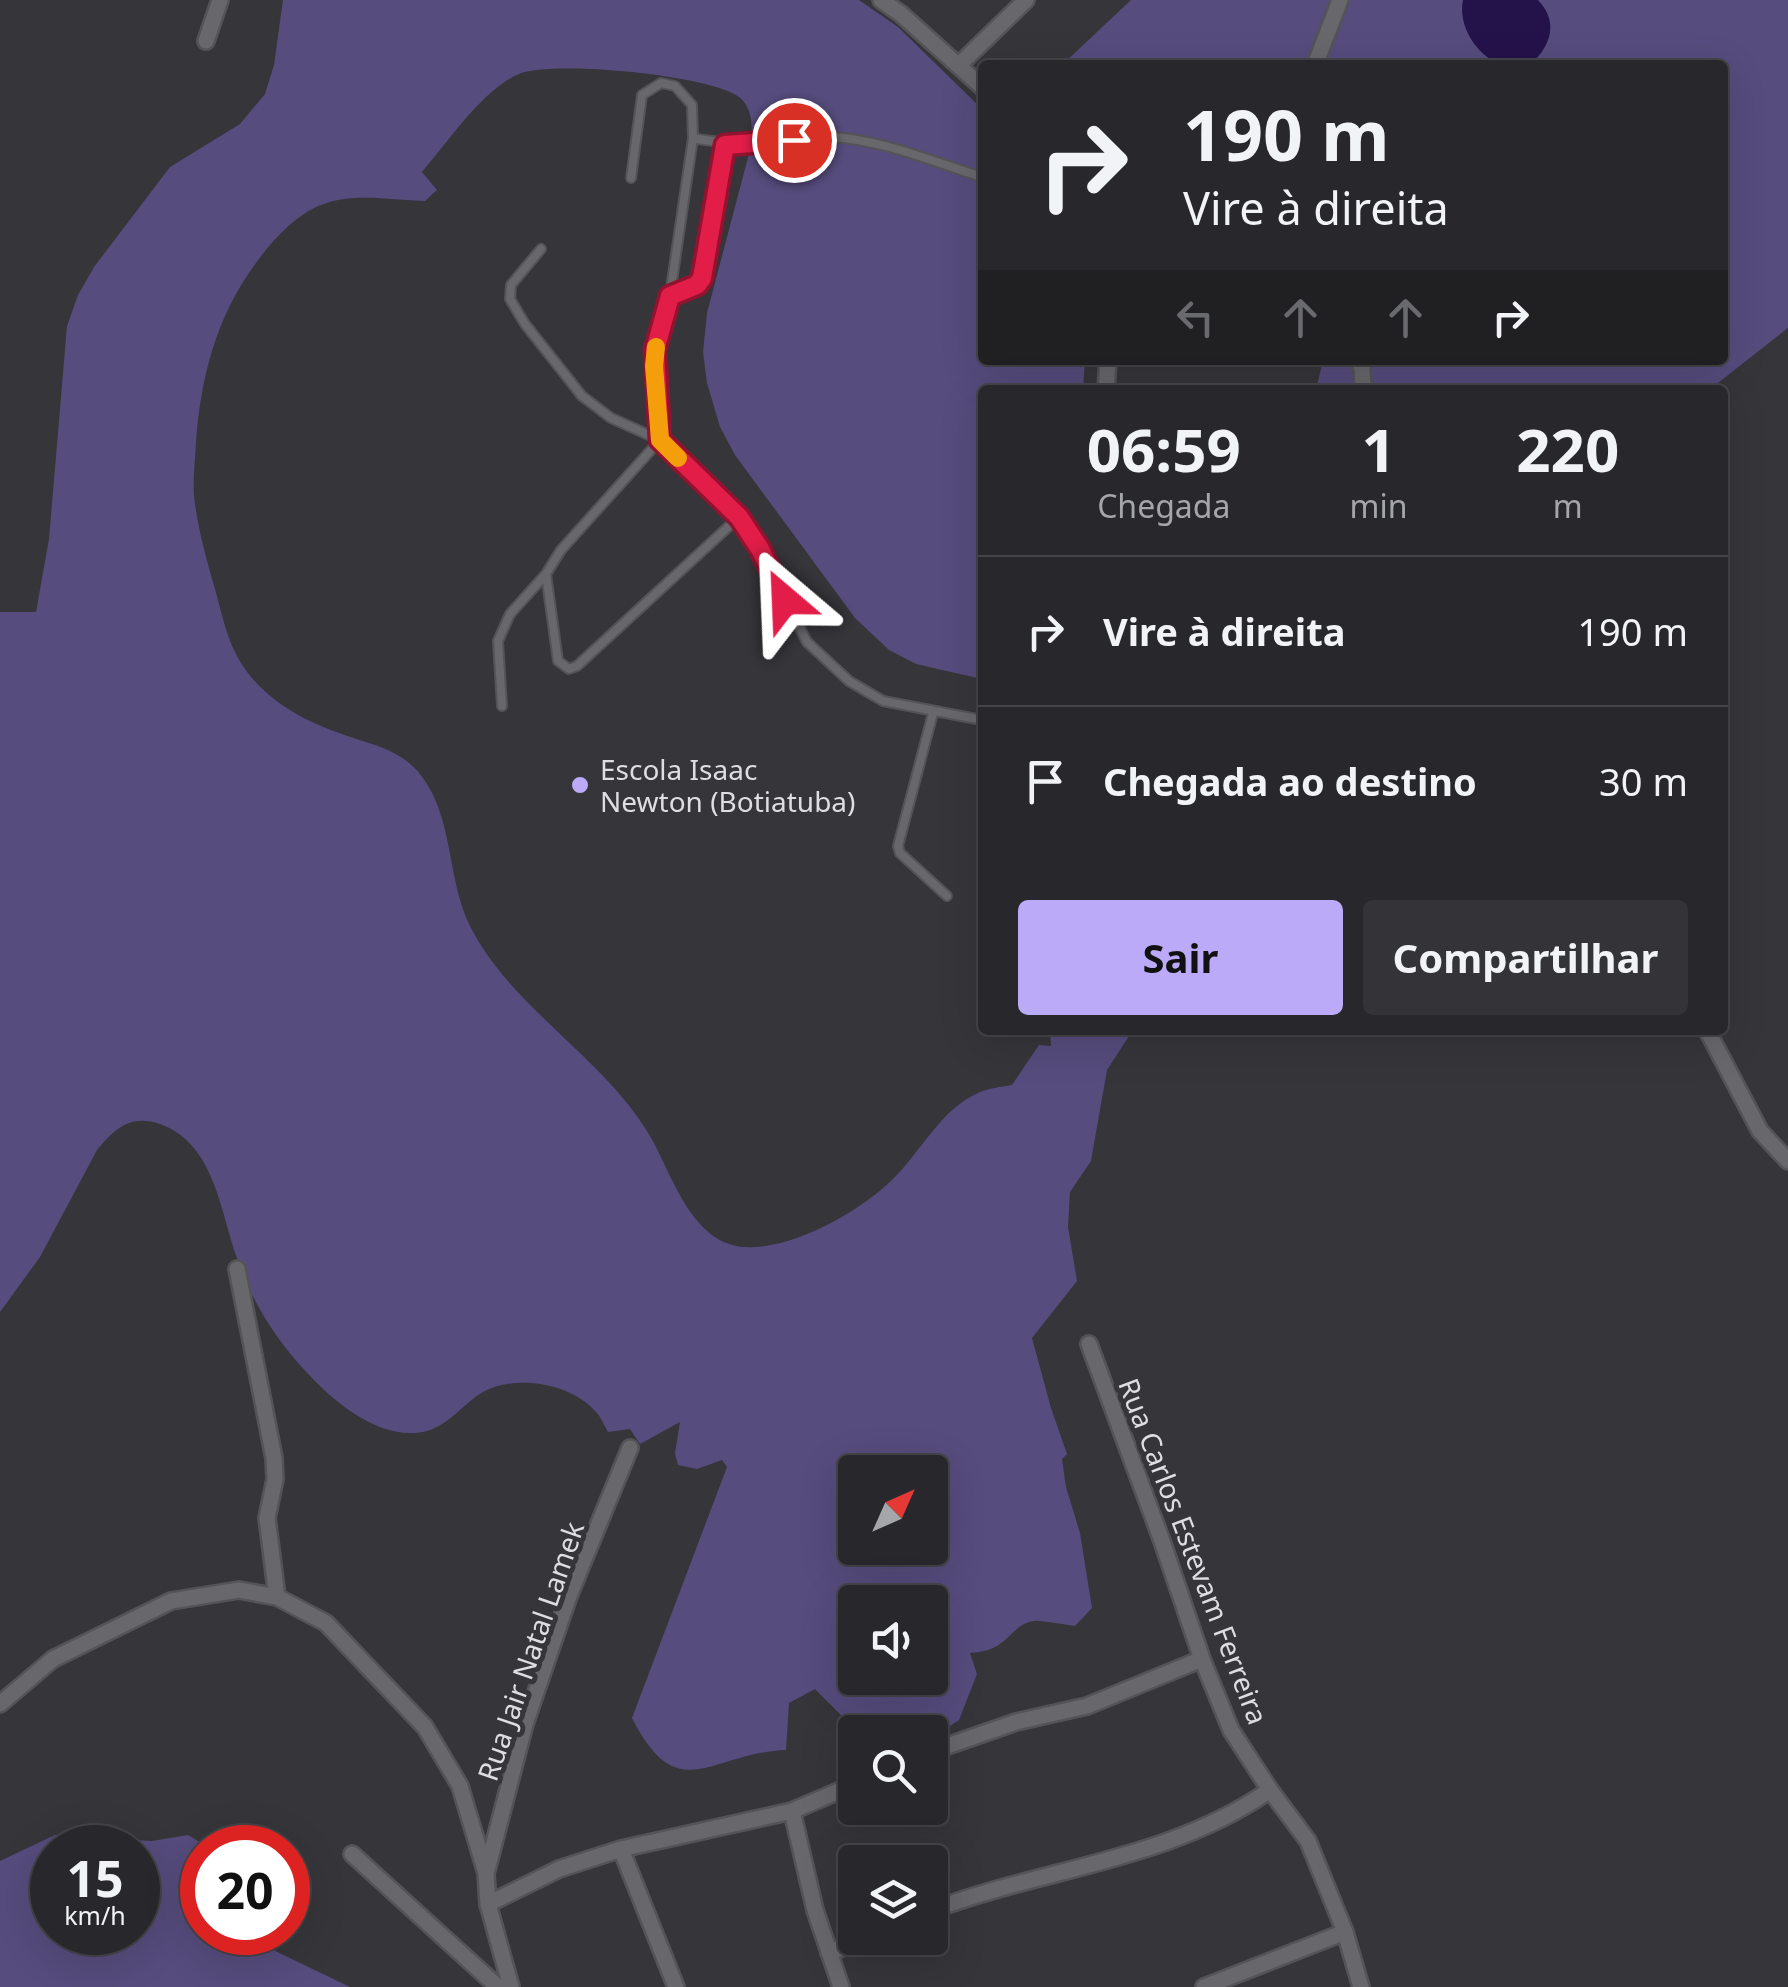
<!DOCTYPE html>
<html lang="pt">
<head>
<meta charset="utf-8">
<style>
	body { margin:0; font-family:"Noto Sans",sans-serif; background:#343438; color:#f1f3f6; height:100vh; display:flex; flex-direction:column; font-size:38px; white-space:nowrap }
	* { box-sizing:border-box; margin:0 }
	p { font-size:32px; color:#a5a6a9 }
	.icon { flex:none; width:55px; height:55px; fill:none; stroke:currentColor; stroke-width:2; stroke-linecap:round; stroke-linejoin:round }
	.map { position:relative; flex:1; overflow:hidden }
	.sheet { position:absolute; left:978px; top:385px; width:750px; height:650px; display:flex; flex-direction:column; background:#28282c; border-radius:10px; box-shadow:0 10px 40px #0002,0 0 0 2px #444448 }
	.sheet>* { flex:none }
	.guide { position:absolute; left:978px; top:60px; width:750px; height:305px; border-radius:10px; box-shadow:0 10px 40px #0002,0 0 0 2px #444448; background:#28282c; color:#f1f3f6; overflow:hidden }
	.needle { width:65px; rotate:45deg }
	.fabs { position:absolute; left:838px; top:1455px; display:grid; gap:20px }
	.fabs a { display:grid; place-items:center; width:110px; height:110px; border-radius:10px; background:#28282c; box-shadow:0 10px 40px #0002,0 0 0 2px #444448; font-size:50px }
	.speed { position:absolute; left:30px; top:1825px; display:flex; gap:20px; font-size:50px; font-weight:700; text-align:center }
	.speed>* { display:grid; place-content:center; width:130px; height:130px; border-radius:50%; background:#28282c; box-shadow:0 10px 40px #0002,0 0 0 2px #444448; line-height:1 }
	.speed small { font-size:25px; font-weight:400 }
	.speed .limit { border:15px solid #d22; background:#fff; color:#111 }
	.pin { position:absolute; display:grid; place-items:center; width:85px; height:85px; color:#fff; margin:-42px; border:5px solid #fff; border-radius:50%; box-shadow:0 2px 10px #0007 }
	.me { position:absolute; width:110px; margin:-55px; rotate:334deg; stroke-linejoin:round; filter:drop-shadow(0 0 8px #0008) }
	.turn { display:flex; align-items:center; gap:35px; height:210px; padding:0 40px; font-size:45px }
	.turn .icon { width:130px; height:130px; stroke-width:2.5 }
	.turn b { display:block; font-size:70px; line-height:85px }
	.lanes { display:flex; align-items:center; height:95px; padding:0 40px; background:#0003; justify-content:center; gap:50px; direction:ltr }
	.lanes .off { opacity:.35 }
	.eta { display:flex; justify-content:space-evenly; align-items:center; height:170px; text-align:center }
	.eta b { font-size:60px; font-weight:700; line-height:70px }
	.action { display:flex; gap:20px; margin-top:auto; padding:20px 40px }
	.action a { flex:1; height:115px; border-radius:10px; background:#baaaf7; color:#111; font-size:40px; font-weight:700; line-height:115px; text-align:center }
	.action a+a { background:#343438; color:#f1f3f6 }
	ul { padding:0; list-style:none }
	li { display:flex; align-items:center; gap:30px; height:150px; padding:0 40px; border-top:2px solid #444448 }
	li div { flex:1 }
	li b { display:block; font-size:38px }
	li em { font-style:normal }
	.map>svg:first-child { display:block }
	.green { fill:#564c7d; fill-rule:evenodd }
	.water { fill:#24124a }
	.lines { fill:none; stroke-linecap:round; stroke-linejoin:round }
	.service-casing { stroke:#545356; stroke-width:12 }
	.minor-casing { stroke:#545356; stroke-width:20 }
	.service { stroke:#67676c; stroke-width:8 }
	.minor { stroke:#67676c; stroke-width:15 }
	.route-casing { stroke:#92132f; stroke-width:25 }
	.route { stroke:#e11d48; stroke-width:18 }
	.slow { stroke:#f59e0b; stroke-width:18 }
	.poi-dot { fill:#baaaf7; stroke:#36353a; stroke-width:4 }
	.labels { text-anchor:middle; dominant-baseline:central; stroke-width:10; stroke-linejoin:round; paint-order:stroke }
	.poi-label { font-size:28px; fill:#dedde0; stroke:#36353a; text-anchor:start }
	.street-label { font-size:28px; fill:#dedde0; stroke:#36353a }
</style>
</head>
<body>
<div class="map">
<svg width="1788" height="1987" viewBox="0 0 1788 1987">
	<rect width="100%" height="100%" fill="#36353a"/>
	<!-- green -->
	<path class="green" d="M283,0h576l39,27 84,82v251h103l-2,30h-101v289l-66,-15 -27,-14 -34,-32 -120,-163 -15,-28 -13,-44 -4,-31 4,-39 44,-167c1,-17 3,-37 -12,-49 -29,-22 -187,-37 -220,-23 -36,15 -71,68 -97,98l15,18 -12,11c-33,-1 -73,-9 -104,4 -26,10 -49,36 -65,58 -40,54 -55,114 -60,179 -1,21 -4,42 -1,62 4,29 12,57 20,85 7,25 12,52 26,74 23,36 59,56 98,70 35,13 67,16 88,51 26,41 21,97 43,142 41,81 129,128 177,205 24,38 42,112 97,116 48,3 115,-35 148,-67 29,-28 48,-70 86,-87 10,-5 23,-6 34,-8l27,-40 12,1 -1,-16h83l-26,40 -16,91 -21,31 -2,35 9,54 -45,57 19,70 16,46 -5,5 4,28 14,46 12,75 -17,18c-9,-1 -36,-6 -41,-5 -26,4 -23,30 -64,32l7,21 -18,46 -29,19v-7h-72l-43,-43 -26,14 -3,47c-76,3 -108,59 -154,-32l95,-251 -5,-7 -25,9 -19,-4 -3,-12 5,-31 -40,22 -10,-15 -22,3c-4,-7 -7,-15 -12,-20 -25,-29 -80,-38 -113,-20 -19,11 -34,33 -56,39 -41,11 -86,-23 -113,-51 -21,-21 -42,-48 -56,-74 -8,-15 -16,-32 -21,-48 -17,-47 -22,-114 -77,-134 -29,-10 -45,4 -63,26l-57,107 -40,55v-700h36l13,-73 18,-213 11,-31 16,-28 76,-100 70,-43 25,-30 9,-29zM855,1472h75v76h-75zM855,1602h75v76h-75z
		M1131,0h657v328l-79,62h-393l7,-30h399v-295h-660z
		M55,1835l97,6 36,-6 20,12 -6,1v84l42,1 2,4 104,50h-350v-126zM52,1848h86v84h-86z"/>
	<!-- water -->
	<path class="water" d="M1463,0h75c21,22 13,46 -8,65 -10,0 -23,2 -33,-2 -23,-11 -39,-39 -34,-63z"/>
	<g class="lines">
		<!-- service casing -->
		<g class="service-casing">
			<path id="service" d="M693,138l-23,157 -15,55 5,90 -99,110 -15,24 12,87 11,8 8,-3 162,-149
				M631,178l11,-83 19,-12 14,3 17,19 1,33c52,11 89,-3 139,-1 51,3 102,25 150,40
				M541,249l-30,36 -1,14 15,25 57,72 29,22 49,22 79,77 21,32 47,93 42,39 34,20 99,19
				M670,295l27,-10 6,-7 22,-133
				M502,706l-4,-65 12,-27 36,-40
				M933,713l-35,133 2,7 47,43"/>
		</g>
		<!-- minor casing -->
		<g class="minor-casing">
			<path id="minor" d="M881,0l20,14 81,73
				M206,41l14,-41
				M959,65l67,-65
				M1315,65l25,-65
				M1357,360l5,7 1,20
				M1106,390l2,-30
				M1707,1030l53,101 28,30
				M237,1269l37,189 1,21 -8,39 10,79
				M1089,1344l73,197 40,118 29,71 39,60 38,51 37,91 16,55
				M0,1704l53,-45 118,-58 68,-11 38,7 49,26 99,104 35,59 26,87 2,31 23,83
				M930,1752l86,-30 71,-16 115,-47
				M792,1811l23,99 26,77
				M621,1849l55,138
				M352,1854l146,133
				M487,1870l38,-146 44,-128 61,-148
				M488,1904l71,-35 62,-20 171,-38 63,-27
				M930,1911c113,-43 238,-50 340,-121
				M829,1953l36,-15
				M1204,1987l141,-55"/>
		</g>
		<!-- service -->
		<use href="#service" class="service"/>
		<!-- minor -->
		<use href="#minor" class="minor"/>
	</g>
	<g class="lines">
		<!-- route casing -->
		<g class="route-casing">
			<path id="route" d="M785,600l-25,-51 -21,-32 -79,-77 -5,-90 15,-54 27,-11 5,-7 23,-133 69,-5"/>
		</g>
		<!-- route -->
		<use href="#route" class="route"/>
		<!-- slow -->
		<path class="slow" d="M656,347l-2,19 6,74 18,18"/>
	</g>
	<!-- markers -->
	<circle class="poi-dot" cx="580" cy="785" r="10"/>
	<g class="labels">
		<!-- poi labels -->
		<g class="poi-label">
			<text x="600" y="769">Escola Isaac<tspan x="600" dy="32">Newton (Botiatuba)</tspan></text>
		</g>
		<!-- street labels -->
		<g class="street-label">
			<text transform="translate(1194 1551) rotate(69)">Rua Carlos Estevam Ferreira</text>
			<text transform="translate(530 1651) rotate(-71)">Rua Jair Natal Lamek</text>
		</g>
	</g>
</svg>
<div class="fabs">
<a><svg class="needle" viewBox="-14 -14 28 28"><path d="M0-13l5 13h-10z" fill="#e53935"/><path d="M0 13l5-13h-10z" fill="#a5a6a9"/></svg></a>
<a><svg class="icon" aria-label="sound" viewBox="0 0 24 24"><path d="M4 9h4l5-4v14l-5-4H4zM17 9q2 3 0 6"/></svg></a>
<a><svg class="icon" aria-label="search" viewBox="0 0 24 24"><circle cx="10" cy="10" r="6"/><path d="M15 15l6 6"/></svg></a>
<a><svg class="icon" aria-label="layers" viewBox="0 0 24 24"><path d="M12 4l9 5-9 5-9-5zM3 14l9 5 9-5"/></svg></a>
</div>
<div class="speed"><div>15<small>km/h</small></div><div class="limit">20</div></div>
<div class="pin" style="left:794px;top:140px;background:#d93025"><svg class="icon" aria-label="arrive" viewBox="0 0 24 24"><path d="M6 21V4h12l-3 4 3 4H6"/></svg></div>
<svg class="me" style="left:785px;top:600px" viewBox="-20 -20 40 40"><path d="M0-17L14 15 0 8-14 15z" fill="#e11d48" stroke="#fff" stroke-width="4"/></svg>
<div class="guide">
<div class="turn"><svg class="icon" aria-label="right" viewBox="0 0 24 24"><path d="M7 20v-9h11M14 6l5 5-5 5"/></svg><div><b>190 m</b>Vire à direita</div></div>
<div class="lanes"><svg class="icon off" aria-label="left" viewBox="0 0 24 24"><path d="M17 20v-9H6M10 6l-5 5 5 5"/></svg><svg class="icon off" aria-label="ahead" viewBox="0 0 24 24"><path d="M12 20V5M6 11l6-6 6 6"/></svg><svg class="icon off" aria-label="ahead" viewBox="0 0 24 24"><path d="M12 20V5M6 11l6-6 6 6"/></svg><svg class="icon" aria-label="right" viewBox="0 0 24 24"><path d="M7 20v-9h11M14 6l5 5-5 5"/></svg></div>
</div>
<section class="sheet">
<div class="eta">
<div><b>06:59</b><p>Chegada</p></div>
<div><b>1</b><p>min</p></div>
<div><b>220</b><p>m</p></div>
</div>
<ul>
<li><svg class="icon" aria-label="right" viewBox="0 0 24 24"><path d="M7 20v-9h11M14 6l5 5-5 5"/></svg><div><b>Vire à direita</b></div><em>190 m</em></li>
<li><svg class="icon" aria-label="arrive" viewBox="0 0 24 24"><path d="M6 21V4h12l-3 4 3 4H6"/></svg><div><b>Chegada ao destino</b></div><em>30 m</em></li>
</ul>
<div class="action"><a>Sair</a><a>Compartilhar</a></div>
</section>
</div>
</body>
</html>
